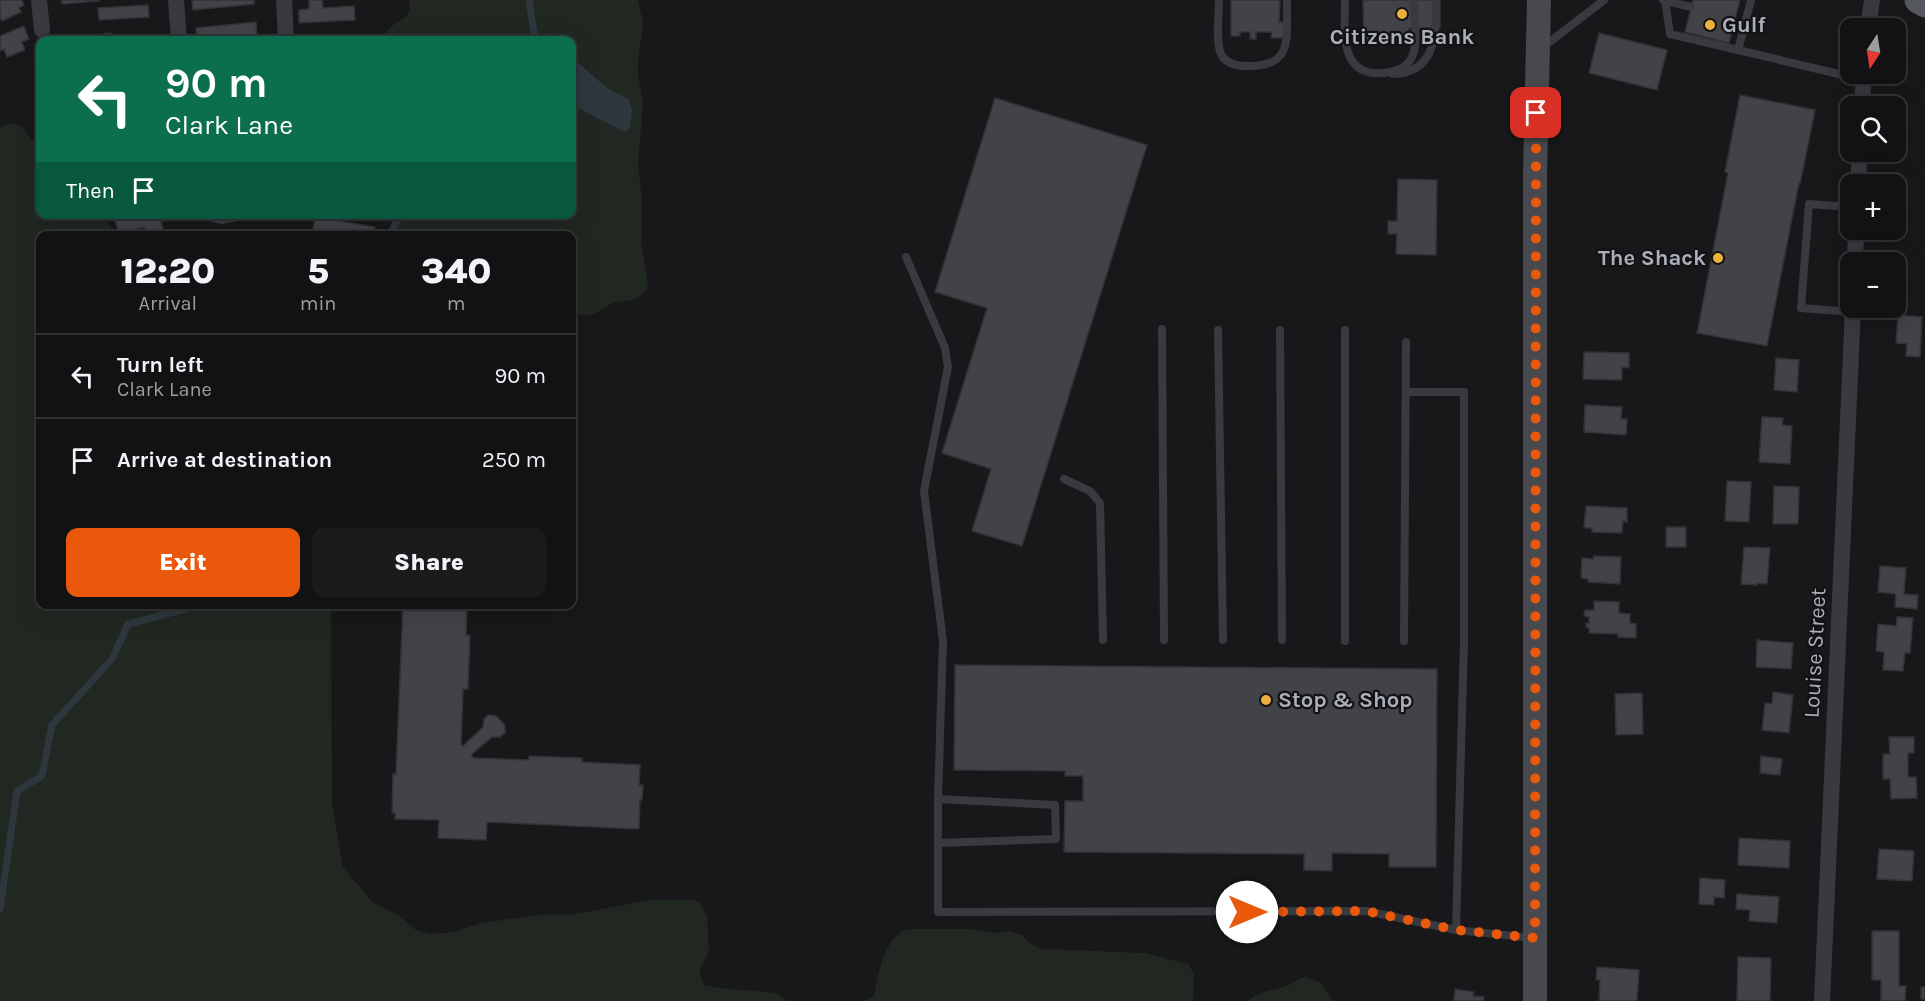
<!DOCTYPE html>
<html lang="en">
<head>
<meta charset="utf-8">
<style>
	body { margin:0; font-family:Karla,sans-serif; background:#1b1b1d; color:#f1f3f6; height:100vh; display:flex; flex-direction:column; font-size:22px; white-space:nowrap }
	* { box-sizing:border-box; margin:0 }
	p { font-size:20px; color:#9c9ea0 }
	.icon { flex:none; width:33px; height:33px; fill:none; stroke:currentColor; stroke-width:2; stroke-linecap:round; stroke-linejoin:round }
	.map { position:relative; flex:1; overflow:hidden }
	.drawer { position:absolute; left:36px; top:231px; width:540px; height:378px; display:flex; flex-direction:column; background:#121214; border-radius:12px; box-shadow:0 6px 24px #0002,0 0 0 2px #313234 }
	.drawer>* { flex:none }
	.hud { position:absolute; left:36px; top:36px; width:540px; height:183px; border-radius:12px; box-shadow:0 6px 24px #0002,0 0 0 2px #313234; background:#0b6e4f; color:#fff; overflow:hidden }
	.needle { width:39px; rotate:192deg }
	.fabs { position:absolute; left:1840px; top:18px; display:grid; gap:12px }
	.fabs a { display:grid; place-items:center; width:66px; height:66px; border-radius:12px; background:#121214; box-shadow:0 6px 24px #0002,0 0 0 2px #313234; font-size:30px }
	.pin { position:absolute; display:grid; place-items:center; width:51px; height:51px; color:#fff; margin:-26px; border-radius:12px; box-shadow:0 3px 9px #0006 }
	.me { position:absolute; width:66px; margin:-33px; rotate:90deg; stroke-linejoin:round; filter:drop-shadow(0 0 4px #0008) }
	.turn { display:flex; align-items:center; gap:21px; height:126px; padding:0 30px; font-size:27px }
	.turn .icon { width:78px; height:78px; stroke-width:2.5 }
	.turn b { display:block; font-size:42px; line-height:51px }
	.then { display:flex; align-items:center; height:57px; padding:0 30px; background:#0003; gap:12px; font-size:22px }
	.eta { display:flex; justify-content:space-evenly; align-items:center; height:102px; text-align:center }
	.eta b { font-size:36px; font-weight:800; line-height:42px }
	.button { display:flex; gap:12px; margin-top:auto; padding:12px 30px }
	.button a { flex:1; height:69px; border-radius:12px; background:#ea580c; color:#fff; font-size:24px; font-weight:800; line-height:69px; text-align:center }
	.button a+a { background:#1b1b1d; color:#f1f3f6 }
	ul { padding:0; list-style:none }
	li { display:flex; align-items:center; gap:18px; height:84px; padding:0 30px; border-top:2px solid #313234 }
	li div { flex:1 }
	li b { display:block; font-size:22px }
	li em { font-style:normal }
	.map>svg:first-child { display:block }
	.green { fill:#202821 }
	.water { fill:#2e373e }
	.lines { fill:none; stroke-linecap:round; stroke-linejoin:round }
	.stream { stroke:#2e373e; stroke-width:7 }
	.building { fill:#424347; stroke:#323236; stroke-width:1.5 }
	.service { stroke:#393a3f; stroke-width:8 }
	.minor { stroke:#393a3f; stroke-width:16 }
	.secondary { stroke:#47494f; stroke-width:24 }
	.primary { stroke:#55575e; stroke-width:27 }
	.route { stroke:#ea580c; stroke-width:10; stroke-dasharray:0 18 }
	.poi-dot { fill:#edaf3d; stroke:#131315; stroke-width:2 }
	.labels { text-anchor:middle; dominant-baseline:central; stroke-width:4.5; stroke-linejoin:round; paint-order:stroke }
	.poi-label { font-size:22px; font-weight:bold; fill:#abafb9; stroke:#131315; text-anchor:start }
	.street-label { font-size:22px; fill:#abafb9; stroke:#131315 }
</style>
</head>
<body>
<div class="map">
<svg width="1925" height="1001" viewBox="0 0 1925 1001">
	<rect width="100%" height="100%" fill="#18181a"/>
	<!-- green -->
	<path class="green" d="M409,0h229l5,24 -5,36v15l5,29 -5,59 4,38 -1,44 7,38 -1,7c-4,3 -8,7 -12,9 -7,3 -17,2 -24,5 -13,7 -26,19 -39,6v-74l-186,-1 7,-15 1,-5 178,-1v-109l52,27 4,-32 -22,-13 -34,-30v-17h-189c3,-21 32,-16 26,-40z
		M12,123l8,2 20,25v64l60,1 19,20 -79,1v368l289,1 2,8 1,190 11,64 29,35 26,13 18,15 14,4 23,-2 28,-9 67,-9 22,1 80,-15h43l7,3 7,13 2,35 -10,20 5,14 15,3 58,5 10,8h-787v-874z
		M920,929h52l22,4 14,-2 14,4 5,6 13,8 105,4 43,11 6,9 -1,28h-329l10,-5c4,-20 10,-59 32,-66 4,-1 10,-1 14,-1z
		M1305,977l15,5 13,19h-85c10,-10 23,-9 35,-14 8,-2 14,-8 22,-10z"/>
	<!-- water -->
	<path class="water" d="M572,57l34,30 23,13 3,10 -2,18 -6,4 -52,-27z"/>
	<g class="lines">
		<!-- stream -->
		<path class="stream" d="M529,0l6,40
			M389,236l12,-22
			M0,909l17,-118 25,-15 10,-51 60,-66 16,-35 77,-20"/>
	</g>
	<!-- building -->
	<path class="building" d="M0,0h22l2,5 -5,3 2,4 -19,9 -2,-4z
		M62,0h36l1,1 -37,3z
		M192,0h62v4l-61,6z
		M309,0h13l1,8 31,-2 1,14 -56,3v-13l10,-1z
		M1231,0h49l-1,22h5v16h-13l1,-6h-16v7h-6v-7h-10v4h-9z
		M1363,0h77v28h-31v14h-45z
		M1693,0h47l-11,43 -44,-11z
		M148,5l1,12 -50,3 -1,-12z
		M256,22l1,14 -8,1v3h-10v-2l-42,2 -1,-12z
		M24,26l5,13 -7,3 3,8 -18,7 -3,-8 -4,2v-15z
		M112,33v5l38,-1v3h-67l21,-1 -1,-5z
		M1599,33l68,17 -10,40 -68,-17z
		M312,35h4v4l42,-4v5h-58l12,-1z
		M1740,95l75,15 -15,74 -1,-1 -32,163 -70,-13 31,-160 -3,-1z
		M995,98l152,47 -125,401 -50,-15 19,-62 -49,-16 45,-145 -52,-16z
		M1398,179l39,1 -1,75 -40,-1 1,-20h-9v-13h9z
		M134,214h39l1,4 -13,4 2,8 -17,5 -2,-8 -25,7 -4,-14z
		M315,217l60,10 -2,9h-30l-30,-6z
		M179,230l12,4v2h-14z
		M1898,315l24,2 -2,40 -14,-1 1,-12 -11,-1z
		M1584,352l45,1v15l-7,-1v13l-39,-1z
		M1776,358l23,2 -2,32 -23,-2z
		M1585,405l37,2 -1,12h6l-1,16 -42,-3z
		M1762,417l21,1 -1,7 10,1 -2,38 -31,-2z
		M1727,481l24,1 -2,40 -24,-1z
		M1774,486l25,1 -1,37h-25z
		M1586,506l41,2v14l-4,-1 -1,12 -30,-1v-4h-8z
		M1666,527h20v20h-20z
		M1744,547l26,1 -3,36 -10,-1v2l-16,-1z
		M1594,556l27,1 -1,27 -32,-2v-3l-7,-1 1,-20 11,1z
		M1880,566l26,2 -2,26 14,1 -1,14 -22,-2 1,-13 -18,-2z
		M1594,601l25,1v11l11,1v9l6,1v14l-18,-1v-3l-29,-1v-5l-3,-1v-4h3v-6l-5,-1 1,-6h9z
		M403,604h64l-1,31h4l-2,54h-5l-2,56 2,1 20,-19 1,-8 4,-4 8,1 9,9v8l-5,4h-8l-21,18 3,3 55,2v-4l53,2v4l58,3 -1,20h4l-1,15h-2l-1,29 -152,-7 -1,18 -48,-2 1,-18 -44,-1v-6h-3l1,-39h3z
		M1897,617l16,1 -3,35h-5l-2,18 -20,-1 1,-18 -8,-1 2,-27 18,2z
		M1757,640l36,3 -2,26 -35,-2z
		M955,665l482,4 -1,198h-47v-13l-57,-1v18l-28,-1v-16l-240,-2 1,-51h18v-25h-18v-5l-111,-1z
		M1773,692l20,3 -4,38 -27,-3 3,-27 7,1z
		M1642,693l1,41 -27,1 -1,-41z
		M1889,737h25v16h-6v24h8l1,21 -26,1 -1,-20h-7v-25h7z
		M1761,756l21,3 -2,16 -20,-2z
		M1739,838l51,3 -1,27 -51,-3z
		M1879,849l35,2 -2,30 -35,-2z
		M1700,878l25,2 -1,18 -10,-1v8l-15,-1z
		M1737,894l42,3 -2,26 -28,-2 1,-11 -14,-1z
		M1872,931h27v55h7l-1,15h-24v-21h-9z
		M1738,957l33,1 -1,43h-33z
		M1597,967l42,3 -2,31h-38l1,-21h-4z
		M1921,987h4v12h-4z
		M1455,989l19,3 -1,4 11,1 -1,4h-29z"/>
	<g class="lines">
		<!-- service -->
		<path class="service" d="M1219,0c0,13 -4,45 3,56 5,8 16,10 25,10 48,1 39,-29 40,-66
			M1345,0c0,29 -7,77 38,73 10,-1 22,-4 28,-14 8,-12 3,-44 3,-59
			M1663,0l28,7
			M1665,0l5,34 68,16 13,-50
			M1542,48l62,-48
			M1738,50l126,30
			M1393,74c44,-1 43,-42 43,-74
			M1851,207l-42,-3 -8,104 51,4
			M906,257l39,91 3,19 -24,124 19,150 -5,158v113l428,-1 90,19 8,-289v-249h-58
			M1162,329l2,311
			M1218,330l5,310
			M1280,330l2,310
			M1345,330v311
			M1064,479l26,12 10,12 3,137
			M1404,641l2,-299
			M938,843l118,-4 -1,-34 -117,-6
			M1456,930l77,8"/>
		<!-- minor -->
		<path class="minor" d="M39,0l3,30
			M176,0l3,40
			M284,0l2,40
			M1868,28l4,-28
			M1862,106l2,-32
			M1858,184l2,-32
			M214,214l8,2 10,-2
			M1855,262l1,-32
			M1822,1001l31,-693"/>
		<!-- secondary -->
		<path class="secondary" d="M1535,1001v-826l4,-175"/>
		<!-- primary -->
		<path class="primary" d="M1918,0l7,4"/>
	</g>
	<g class="lines">
		<!-- route -->
		<path class="route" d="M1247,912l119,-1 90,19 79,8 1,-825"/>
	</g>
	<!-- markers -->
	<g class="poi-dot">
		<circle cx="1402" cy="14" r="6"/>
		<circle cx="1710" cy="25" r="6"/>
		<circle cx="1718" cy="258" r="6"/>
		<circle cx="1266" cy="700" r="6"/>
	</g>
	<g class="labels">
		<!-- poi labels -->
		<g class="poi-label">
			<text x="1722" y="25">Gulf</text>
			<text x="1402" y="37" text-anchor="middle">Citizens Bank</text>
			<text x="1706" y="258" text-anchor="end">The Shack</text>
			<text x="1278" y="700">Stop &amp; Shop</text>
		</g>
		<!-- street labels -->
		<g class="street-label">
			<text transform="translate(1815 653) rotate(-87)">Louise Street</text>
		</g>
	</g>
</svg>
<div class="fabs">
<a><svg class="needle" viewBox="-14 -14 28 28"><path d="M0-13l5 13h-10z" fill="#e53935"/><path d="M0 13l5-13h-10z" fill="#9c9ea0"/></svg></a>
<a><svg class="icon" aria-label="search" viewBox="0 0 24 24"><circle cx="10" cy="10" r="6"/><path d="M15 15l6 6"/></svg></a>
<a>+</a>
<a>−</a>
</div>
<div class="pin" style="left:1536px;top:113px;background:#d93025"><svg class="icon" aria-label="arrive" viewBox="0 0 24 24"><path d="M6 21V4h12l-3 4 3 4H6"/></svg></div>
<svg class="me" style="left:1247px;top:912px" viewBox="-20 -20 40 40"><circle r="19" fill="#fff"/><path d="M0-13L10 11 0 6-10 11z" fill="#ea580c"/></svg>
<div class="hud">
<div class="turn"><svg class="icon" aria-label="left" viewBox="0 0 24 24"><path d="M17 20v-9H6M10 6l-5 5 5 5"/></svg><div><b>90 m</b>Clark Lane</div></div>
<div class="then">Then<svg class="icon" aria-label="arrive" viewBox="0 0 24 24"><path d="M6 21V4h12l-3 4 3 4H6"/></svg></div>
</div>
<section class="drawer">
<div class="eta">
<div><b>12:20</b><p>Arrival</p></div>
<div><b>5</b><p>min</p></div>
<div><b>340</b><p>m</p></div>
</div>
<ul>
<li><svg class="icon" aria-label="left" viewBox="0 0 24 24"><path d="M17 20v-9H6M10 6l-5 5 5 5"/></svg><div><b>Turn left</b><p>Clark Lane</p></div><em>90 m</em></li>
<li><svg class="icon" aria-label="arrive" viewBox="0 0 24 24"><path d="M6 21V4h12l-3 4 3 4H6"/></svg><div><b>Arrive at destination</b></div><em>250 m</em></li>
</ul>
<div class="button"><a>Exit</a><a>Share</a></div>
</section>
</div>
</body>
</html>
